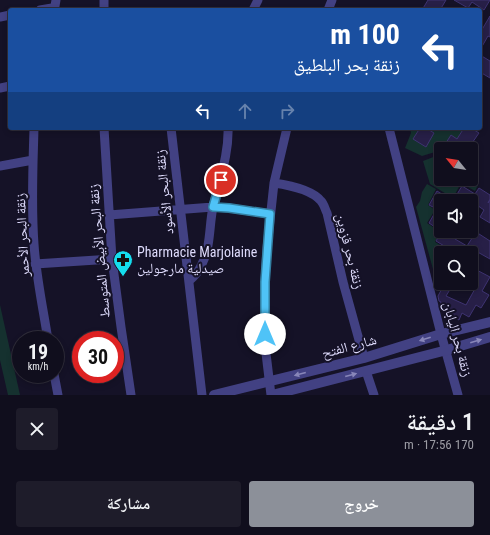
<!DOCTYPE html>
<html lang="ar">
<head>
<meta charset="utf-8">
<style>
	body { margin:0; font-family:"Roboto Condensed","Noto Naskh Arabic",sans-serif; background:#1e1c2a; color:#f1f3f6; direction:rtl; height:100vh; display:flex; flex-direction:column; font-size:15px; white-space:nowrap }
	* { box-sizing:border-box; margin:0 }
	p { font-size:13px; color:#9c9ca4 }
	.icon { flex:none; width:22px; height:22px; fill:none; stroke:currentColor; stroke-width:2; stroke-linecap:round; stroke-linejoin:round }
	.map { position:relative; height:395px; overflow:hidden; direction:ltr }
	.panel { display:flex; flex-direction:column; background:#100e1d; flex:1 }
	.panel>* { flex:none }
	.hud { position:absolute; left:8px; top:8px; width:474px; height:122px; border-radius:4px; box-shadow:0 2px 6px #0003,0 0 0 1px #302e3b; direction:rtl; background:#1a4fa0; color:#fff; overflow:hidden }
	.needle { width:26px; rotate:300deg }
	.fabs { position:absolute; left:434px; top:142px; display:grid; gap:8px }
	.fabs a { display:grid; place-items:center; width:44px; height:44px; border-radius:4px; background:#100e1d; box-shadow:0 2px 6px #0003,0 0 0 1px #302e3b; font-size:20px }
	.speed { position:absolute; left:12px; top:331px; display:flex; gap:8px; font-size:20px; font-weight:700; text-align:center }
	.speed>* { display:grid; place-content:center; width:52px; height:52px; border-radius:50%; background:#100e1d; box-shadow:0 2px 6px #0003,0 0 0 1px #302e3b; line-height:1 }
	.speed small { font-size:10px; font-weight:400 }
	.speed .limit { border:6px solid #d22; background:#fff; color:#111 }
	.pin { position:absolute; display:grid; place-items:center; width:34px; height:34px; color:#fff; margin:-17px; border:2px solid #fff; border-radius:50%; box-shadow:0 1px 4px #0007 }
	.me { position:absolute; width:44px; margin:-22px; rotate:0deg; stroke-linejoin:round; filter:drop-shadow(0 0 3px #0008) }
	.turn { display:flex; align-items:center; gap:14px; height:84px; padding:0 16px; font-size:18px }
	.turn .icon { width:52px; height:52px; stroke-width:2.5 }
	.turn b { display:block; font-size:28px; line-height:34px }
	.lanes { display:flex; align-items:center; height:38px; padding:0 16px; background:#0003; justify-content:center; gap:20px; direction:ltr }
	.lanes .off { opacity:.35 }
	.round { display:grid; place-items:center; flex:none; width:42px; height:42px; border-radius:4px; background:#1e1c2a }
	.summary { display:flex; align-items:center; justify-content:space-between; height:68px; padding:0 16px }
	h1 { font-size:24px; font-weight:600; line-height:30px }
	.cta { display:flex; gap:8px; margin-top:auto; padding:8px 16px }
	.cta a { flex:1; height:46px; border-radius:4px; background:#8c9099; color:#fff; font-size:16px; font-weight:600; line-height:46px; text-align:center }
	.cta a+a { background:#1e1c2a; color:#f1f3f6 }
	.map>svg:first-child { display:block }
	.green { fill:#15312f }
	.building { fill:#271f47; stroke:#3e3371 }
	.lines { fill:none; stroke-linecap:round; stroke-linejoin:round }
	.minor { stroke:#424183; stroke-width:9 }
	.tertiary { stroke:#424183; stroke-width:10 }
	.oneway { fill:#8886b9 }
	.route-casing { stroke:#337fa1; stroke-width:10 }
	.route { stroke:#4fc3f7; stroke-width:7 }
	.labels { text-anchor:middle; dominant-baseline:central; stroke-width:4; stroke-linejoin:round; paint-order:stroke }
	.street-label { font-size:14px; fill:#dedbfc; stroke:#151227 }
	.poi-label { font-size:14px; fill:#dedbfc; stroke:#151227; text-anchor:start }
</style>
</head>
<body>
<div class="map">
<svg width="490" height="395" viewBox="0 0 490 395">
	<rect width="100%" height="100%" fill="#151227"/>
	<!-- green -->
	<path class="green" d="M480,107l3,2c0,16 -7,26 -15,40h-27v4l-6,-1 -13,4 -17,-8 6,-15 -1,-5h70z
		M436,156l5,1v22h26l11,6 -3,6 -14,-8 -8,15 -23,-14 -7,-23z
		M427,184l9,5 -8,16 7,5 -8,13 13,9 -5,10 17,10 -11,1v18l-5,9 -20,-73 4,-6 2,-9z
		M0,305l20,90h-12l-8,-35z"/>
	<!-- building -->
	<path class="building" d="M428,0h18l-6,10h-18z
		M454,0h36l-6,10 -12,-8 -4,6z
		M490,16v21l-2,-1 -8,14v-17z
		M480,55l10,6v17l-10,-6z
		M420,128h6l8,5 -8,14 -13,-8z
		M464,128h7l8,5 -9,13 -6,-4 -4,7h-18l9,-14 6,4z
		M462,186l13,8 4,-6 11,7v4l-2,4 2,-3v23l-10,-6 4,-7 -13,-9h-18z
		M437,191l16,10h-12v30l-12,-8 8,-14 -8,-4z
		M442,231h8l7,4 -2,4 12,7 9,-14 14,9v18l-16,-9 5,3h-23l-20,-12z
		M471,267l19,10 -8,14 7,4 -8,13 -5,-3 -7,12 -7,-4 -3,7 -18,-10 -1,-5 1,-3 -2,-1 -1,-5 7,-13h9l-8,13 20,9 10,-18 -5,-2z"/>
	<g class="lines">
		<!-- minor -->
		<path class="minor" d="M40,10l12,-2 3,-2 1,-6
			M104,10v-10
			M253,10l5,-10
			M328,10l4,-10
			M0,17l10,-2
			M0,88l10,-2
			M34,128c-1,38 -3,77 0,116 2,32 9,64 14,96
			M104,128l8,131 9,68 10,68
			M171,128l31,267
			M389,128l52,206 17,61
			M0,166l33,-6
			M274,183c14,2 38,7 47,18 3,3 4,8 6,12l16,69 21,76
			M109,215l104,-8 16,1 41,6
			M35,264l77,-5
			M189,281c6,-5 10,-10 13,-17 9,-18 7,-38 11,-57 6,-27 16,-52 15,-79
			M366,371l8,24
			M54,374l4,21
			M271,395l-6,-50v-63l2,-34 7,-65 13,-55"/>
		<!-- tertiary -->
		<path class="tertiary" d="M214,395l150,-37 77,-24 49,-12
			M272,395l175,-45 43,-13"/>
	</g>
	<!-- one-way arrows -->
	<defs><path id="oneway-solid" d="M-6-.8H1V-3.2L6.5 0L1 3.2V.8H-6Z"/></defs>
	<g class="oneway">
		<use href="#oneway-solid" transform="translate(425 339) rotate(162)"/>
		<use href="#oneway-solid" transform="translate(476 341) rotate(-16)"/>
		<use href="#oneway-solid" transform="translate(300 374) rotate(165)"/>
		<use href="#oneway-solid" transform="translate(351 375) rotate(-15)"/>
	</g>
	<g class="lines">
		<!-- route casing -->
		<g class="route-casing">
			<path id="route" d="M221,180l-8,27 16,1 41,6 -5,68v52"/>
		</g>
		<!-- route -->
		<use href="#route" class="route"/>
	</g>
	<!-- icons -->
	<defs>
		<g id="pharmacy-pin" transform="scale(1)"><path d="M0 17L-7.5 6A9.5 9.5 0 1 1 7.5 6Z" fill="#15ddee" stroke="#151227"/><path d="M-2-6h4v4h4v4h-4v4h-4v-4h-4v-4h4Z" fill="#111"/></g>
	</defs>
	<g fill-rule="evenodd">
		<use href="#pharmacy-pin" x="123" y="260"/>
	</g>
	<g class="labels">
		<!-- street labels -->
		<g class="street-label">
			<text transform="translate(164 192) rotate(-96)">زنقة البحر الأسود</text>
			<text transform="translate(22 235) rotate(-93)">زنقة البحر الأحمر</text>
			<text transform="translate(99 251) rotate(-95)">زنقة البحر الأبيض المتوسط</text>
			<text transform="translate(350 251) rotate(76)">زنقة بحر قزوين</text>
			<text transform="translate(458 339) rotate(75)">زنقة بحر اليابان</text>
			<text transform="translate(349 346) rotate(-15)">شارع الفتح</text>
		</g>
		<!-- poi labels -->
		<g class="poi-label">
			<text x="137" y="252">Pharmacie Marjolaine<tspan x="137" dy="16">صيدلية مارجولين</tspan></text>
		</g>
	</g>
</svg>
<div class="fabs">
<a><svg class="needle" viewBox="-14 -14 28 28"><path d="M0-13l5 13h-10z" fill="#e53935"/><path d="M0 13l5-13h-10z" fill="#9c9ca4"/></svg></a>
<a><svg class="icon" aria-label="sound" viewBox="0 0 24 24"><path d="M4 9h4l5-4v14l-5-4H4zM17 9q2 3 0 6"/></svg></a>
<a><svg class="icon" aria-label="search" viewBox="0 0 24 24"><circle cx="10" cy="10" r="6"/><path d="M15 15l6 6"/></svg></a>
</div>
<div class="speed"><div>19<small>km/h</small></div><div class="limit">30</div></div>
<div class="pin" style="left:221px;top:180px;background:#d93025"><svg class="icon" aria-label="arrive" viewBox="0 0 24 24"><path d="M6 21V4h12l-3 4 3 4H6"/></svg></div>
<svg class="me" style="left:265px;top:334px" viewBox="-20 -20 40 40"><circle r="19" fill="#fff"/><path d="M0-13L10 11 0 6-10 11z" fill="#4fc3f7"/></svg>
<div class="hud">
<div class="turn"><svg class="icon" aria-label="left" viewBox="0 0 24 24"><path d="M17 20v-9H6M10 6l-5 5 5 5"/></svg><div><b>100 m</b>زنقة بحر البلطيق</div></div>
<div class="lanes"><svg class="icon" aria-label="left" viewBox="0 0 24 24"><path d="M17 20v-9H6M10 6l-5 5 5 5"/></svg><svg class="icon off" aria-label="ahead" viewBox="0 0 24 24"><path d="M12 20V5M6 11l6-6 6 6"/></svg><svg class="icon off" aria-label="right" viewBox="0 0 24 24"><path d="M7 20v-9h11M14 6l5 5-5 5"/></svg></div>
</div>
</div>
<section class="panel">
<div class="summary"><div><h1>1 دقيقة</h1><p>170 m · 17:56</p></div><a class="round"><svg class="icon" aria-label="close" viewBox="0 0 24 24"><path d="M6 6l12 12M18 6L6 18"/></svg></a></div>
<div class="cta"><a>خروج</a><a>مشاركة</a></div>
</section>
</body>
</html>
